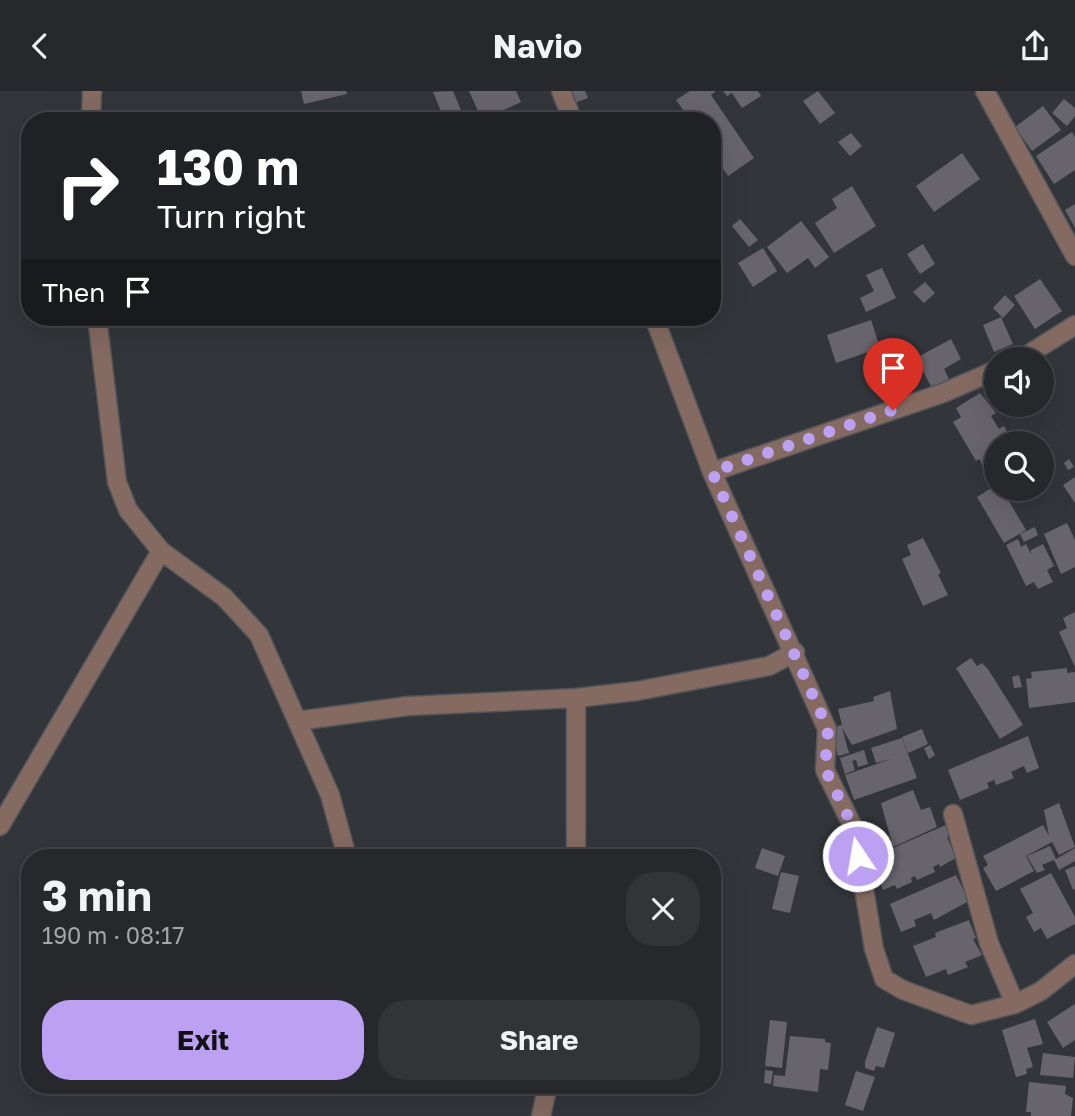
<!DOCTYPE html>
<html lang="en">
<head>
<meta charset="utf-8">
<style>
	body { margin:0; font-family:"Golos Text",sans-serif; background:#323438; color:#f1f3f6; height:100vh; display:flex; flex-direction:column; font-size:26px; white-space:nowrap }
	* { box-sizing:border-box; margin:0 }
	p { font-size:23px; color:#a4a6a9 }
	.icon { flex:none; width:38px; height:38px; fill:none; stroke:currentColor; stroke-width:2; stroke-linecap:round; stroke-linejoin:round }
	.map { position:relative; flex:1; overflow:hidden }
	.details { position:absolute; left:21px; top:758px; width:700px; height:245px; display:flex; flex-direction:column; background:#26282c; border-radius:28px; box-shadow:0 7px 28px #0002,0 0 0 2px #424448 }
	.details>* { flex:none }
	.top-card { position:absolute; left:21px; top:21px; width:700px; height:214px; border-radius:28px; box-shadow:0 7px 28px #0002,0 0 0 2px #424448; background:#202124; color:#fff; overflow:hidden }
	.buttons { position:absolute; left:984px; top:256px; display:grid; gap:14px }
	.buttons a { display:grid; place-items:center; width:70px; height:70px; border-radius:50%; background:#26282c; box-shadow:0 7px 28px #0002,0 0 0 2px #424448; font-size:35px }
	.pin { position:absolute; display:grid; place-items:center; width:60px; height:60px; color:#fff; margin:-72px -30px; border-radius:50% 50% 50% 0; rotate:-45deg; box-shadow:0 0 7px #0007 }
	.pin .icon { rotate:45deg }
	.me { position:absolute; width:77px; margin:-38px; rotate:348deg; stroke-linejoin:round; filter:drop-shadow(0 0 5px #0008) }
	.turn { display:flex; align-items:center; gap:24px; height:147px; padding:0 21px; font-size:32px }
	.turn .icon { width:91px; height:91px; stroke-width:2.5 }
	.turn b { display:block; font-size:49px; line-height:60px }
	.then { display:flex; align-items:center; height:66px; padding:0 21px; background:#0003; gap:14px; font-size:26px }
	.round { display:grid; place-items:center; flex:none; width:74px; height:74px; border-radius:28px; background:#323438 }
	.headline { display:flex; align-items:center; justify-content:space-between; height:119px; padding:0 21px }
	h1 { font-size:42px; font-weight:700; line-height:52px }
	.action { display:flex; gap:14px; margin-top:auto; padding:14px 21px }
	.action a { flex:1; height:80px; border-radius:28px; background:#bca0f2; color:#111; font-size:28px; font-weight:700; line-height:80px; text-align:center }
	.action a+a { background:#323438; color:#f1f3f6 }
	header { display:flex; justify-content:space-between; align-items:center; height:91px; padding:0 21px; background:#26282c; font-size:32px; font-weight:700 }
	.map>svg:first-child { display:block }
	.building { fill:#67656b }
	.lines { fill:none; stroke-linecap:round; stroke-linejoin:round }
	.minor-casing { stroke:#515559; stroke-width:21 }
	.minor { stroke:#846a61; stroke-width:18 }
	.route { stroke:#bca0f2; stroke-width:12; stroke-dasharray:0 21.6 }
</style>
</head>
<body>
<header><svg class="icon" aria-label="back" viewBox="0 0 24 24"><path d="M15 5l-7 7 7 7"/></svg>Navio<svg class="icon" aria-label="share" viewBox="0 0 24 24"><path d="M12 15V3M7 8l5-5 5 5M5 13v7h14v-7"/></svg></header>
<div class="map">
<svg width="1075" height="1025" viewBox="0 0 1075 1025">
	<rect width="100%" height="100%" fill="#32363b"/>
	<!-- building -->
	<path class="building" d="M301,0h45l1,3 -43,10z
		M453,0l10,24 -18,6 -12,-29z
		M469,0h47l5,11 -39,18z
		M564,0h21l3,7 -19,7z
		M690,0h26l-5,4 43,63 -26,18 -16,-23v-32h-21l-15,-21z
		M723,0h35l3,5 -19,12 -10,-15 -5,3z
		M818,0l17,22 -15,11 -17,-23z
		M1064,8l11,9v8l-8,10 -15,-13z
		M1043,15l18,24 -29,21 -17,-24z
		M1072,41l3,5v33l-21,14 -18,-28z
		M851,42l11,13 -12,10 -12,-14z
		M962,62l18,26 -46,33 -18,-26z
		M852,95l24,40 -42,27 -19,-30 22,-15 -5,-9z
		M1075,113v24l-10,-18z
		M740,128l18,21 -9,7 -17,-21z
		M801,130l28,36 -14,11 -7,-10 -21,15 -20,-26z
		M923,153l12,20 -15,10 -13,-20z
		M763,157l14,23 -24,16 -15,-24z
		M882,177l14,30 -30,14 -6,-14 14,-7 -8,-16z
		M1040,188l22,32 -27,18 -21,-33z
		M925,191l10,11 -11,10 -11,-11z
		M1005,204l10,10 -12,13 -10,-10z
		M1001,226l12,27 -19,8 -11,-27z
		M871,229l9,28 -44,15 -9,-28z
		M951,248l10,20 -17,10 5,10 -17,9 -16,-30z
		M980,302l16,20 -5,3 8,13 5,-3 9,17h-17v25l-11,7 -5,-16 -4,2 -23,-39 8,-5 -5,-9z
		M1069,368l5,8 -6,3 -4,-7z
		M1075,386v26l-12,-18z
		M996,394v3h5l25,42 -22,13 -27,-46z
		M1067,432l8,17v27l-14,7 -17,-40z
		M1035,436l3,8 -14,7 -4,-8z
		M923,447l18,35 -3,1 10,21 -25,11 -21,-47 9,-4 -4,-10z
		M1018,448l3,8 5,-3 5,10v-4l12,-6 11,22 -7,4 6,12 -15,7 -4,-7 -8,4 -20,-41z
		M1075,521v55l-16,-35 8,-4 -4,-10z
		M971,567l6,8 5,-3 6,6 35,56 -23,14 -44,-71z
		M1067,577v5l8,-1v30l-46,6 -3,-29 6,-1 -1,-6z
		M1019,584l3,12 -8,1 -2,-11z
		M890,600l7,38 -45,16 -10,-17 7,25 -11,3 -8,-28 12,-3 -4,-16 36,-8 -1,-4z
		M922,638l6,15 -20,9 -6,-16z
		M1028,645l11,32 -12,5 -3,-7 -13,6 3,6 -18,7 -2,-5 -7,3 2,5 -29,12 -12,-30z
		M902,647l15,40 -63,22 -9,-25 46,-16 -15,4 -5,-15z
		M930,654l5,10 -6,4 -5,-11z
		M864,659l4,14 -10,3 -2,-7 -4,1 3,9 -10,4 -5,-16z
		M913,699l8,20 9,-3 7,20 -44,20 -12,-44z
		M1059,712l16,44 -16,8 -7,-13 -26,14 8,15 -38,20 -13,-23 5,-3 -5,-9 60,-31 6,11 -5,-26z
		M948,733l5,11 -6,2 9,21 -16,9 -1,-3 -6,3 2,5 -18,8 -2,-4 -4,2 1,4 -15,7 -2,-4 -12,5 -13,-32z
		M1050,755l6,13 19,-11v13l-16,9 -5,-10 -12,5 3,5 -8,3 -10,-17z
		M762,757l23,8 -7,20 -23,-8z
		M1075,775v23l-2,1 -8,-20z
		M781,781l18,4 -9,37 -18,-4z
		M1051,782l24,44v7l-28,15 -6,-11 -7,4 -8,-15 7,-4 -13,-24z
		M956,784l13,26 -35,19 -3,-7 -17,7 2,6 -15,6 -11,-28z
		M969,829l7,18 -3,1 9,16 -17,7 3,5 -20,8 -2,-6 -20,8 -13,-31 23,-9 -1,-4z
		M1075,913v36l-12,8 -16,-26z
		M1035,928l8,25 -16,4 6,19 -7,2 1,5 -11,3 -14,-47z
		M770,929l17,2 -5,46 -17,-2z
		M877,936l18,6 -11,35 -8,-2 -2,5 -9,-3v-6z
		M790,945l35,3v3l6,1 -3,27 -8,-1 -2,23 -45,-6 1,-11 11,1z
		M1043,962l32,4 -2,21 -33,-3z
		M765,979l8,1 -2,13 -7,-1z
		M856,980l19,6 -12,34 -18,-6z
		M1029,991l37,4 -1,8 8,4 -2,18h-40v-4h-5z"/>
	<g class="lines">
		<!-- minor casing -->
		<g class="minor-casing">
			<path id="minor" d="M561,0l12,30
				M985,0l90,165
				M91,30l1,-30
				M97,226l20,165 11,28 33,41 63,46 35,38 71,160 17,62
				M654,226l58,155 115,257 -2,41 29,59 20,120 10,30 19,11 68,25 44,-11 26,-13 34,-27
				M1021,268l54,-34
				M712,381l231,-79 53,-23
				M297,630l111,-15 168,-8 61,-7 132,-25 26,-14
				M953,723l36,129 26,61
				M0,735l161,-275
				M576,766v-159
				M541,1025l7,-31"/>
		</g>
		<!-- minor -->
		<use href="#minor" class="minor"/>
	</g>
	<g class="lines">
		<!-- route -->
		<path class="route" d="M858,765l-4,-27 -29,-60 3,-40 -116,-257 181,-62"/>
	</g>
</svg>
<div class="buttons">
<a><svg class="icon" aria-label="sound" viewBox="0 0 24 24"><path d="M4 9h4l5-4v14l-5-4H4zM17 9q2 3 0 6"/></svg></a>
<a><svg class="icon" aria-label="search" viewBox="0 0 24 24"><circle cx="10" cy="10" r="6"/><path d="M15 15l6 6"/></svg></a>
</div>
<div class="pin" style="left:893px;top:319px;background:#d93025"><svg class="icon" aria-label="arrive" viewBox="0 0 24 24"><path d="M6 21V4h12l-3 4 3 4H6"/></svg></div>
<svg class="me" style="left:858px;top:765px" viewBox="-20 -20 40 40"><circle r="17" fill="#bca0f2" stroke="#fff" stroke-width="3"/><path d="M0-11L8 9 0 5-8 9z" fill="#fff"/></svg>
<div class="top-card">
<div class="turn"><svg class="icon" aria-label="right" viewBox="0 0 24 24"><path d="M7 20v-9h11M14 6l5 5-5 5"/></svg><div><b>130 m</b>Turn right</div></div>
<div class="then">Then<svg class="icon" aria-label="arrive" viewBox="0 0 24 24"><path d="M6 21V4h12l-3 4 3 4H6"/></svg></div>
</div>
<section class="details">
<div class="headline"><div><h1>3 min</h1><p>190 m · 08:17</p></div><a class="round"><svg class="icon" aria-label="close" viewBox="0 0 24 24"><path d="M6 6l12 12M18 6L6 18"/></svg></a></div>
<div class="action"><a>Exit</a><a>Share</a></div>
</section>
</div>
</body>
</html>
